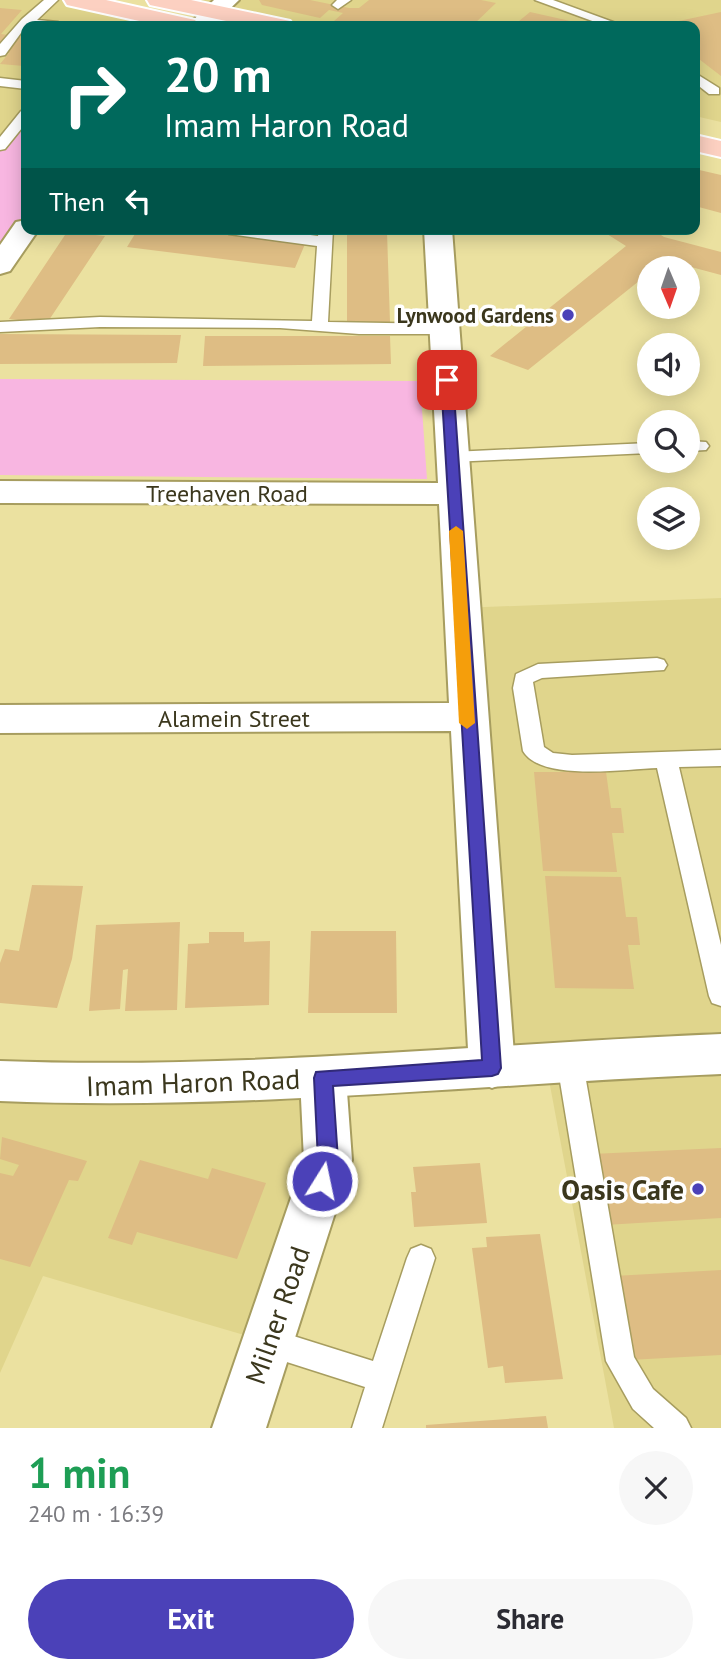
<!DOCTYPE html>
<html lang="en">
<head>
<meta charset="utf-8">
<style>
	body { margin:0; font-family:"PT Sans",sans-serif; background:#f7f7f7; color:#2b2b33; height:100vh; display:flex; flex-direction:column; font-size:26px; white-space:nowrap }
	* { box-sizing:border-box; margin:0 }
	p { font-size:23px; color:#7c7c81 }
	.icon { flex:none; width:38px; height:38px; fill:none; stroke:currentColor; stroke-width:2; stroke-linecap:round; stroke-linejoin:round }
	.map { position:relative; height:1428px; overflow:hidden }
	.side { display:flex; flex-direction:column; background:#fff; flex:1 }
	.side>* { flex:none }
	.hud { position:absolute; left:21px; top:21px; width:679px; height:214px; border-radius:14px; box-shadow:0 4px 18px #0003; background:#00695c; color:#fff; overflow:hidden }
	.needle { width:46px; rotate:178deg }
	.tools { position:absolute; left:637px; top:256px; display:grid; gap:14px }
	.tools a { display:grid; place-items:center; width:63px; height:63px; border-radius:50%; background:#fff; box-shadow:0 4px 18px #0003; font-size:35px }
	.pin { position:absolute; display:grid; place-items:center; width:60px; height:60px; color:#fff; margin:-30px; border-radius:14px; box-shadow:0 4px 10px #0006 }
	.me { position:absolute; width:77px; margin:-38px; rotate:10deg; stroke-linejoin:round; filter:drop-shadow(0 0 5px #0008) }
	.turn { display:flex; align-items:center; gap:24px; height:147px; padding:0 28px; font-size:32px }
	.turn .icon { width:91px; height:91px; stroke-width:2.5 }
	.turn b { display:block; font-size:49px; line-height:60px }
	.then { display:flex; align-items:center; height:66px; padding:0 28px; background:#0003; gap:14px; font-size:26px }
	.round { display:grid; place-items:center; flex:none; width:74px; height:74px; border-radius:37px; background:#f7f7f7 }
	.head { display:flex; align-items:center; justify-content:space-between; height:119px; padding:0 28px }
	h1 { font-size:42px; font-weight:700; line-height:52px; color:#1e9e55 }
	.primary-button { display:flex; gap:14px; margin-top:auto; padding:14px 28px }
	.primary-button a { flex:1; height:80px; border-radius:42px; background:#4b41b8; color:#fff; font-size:28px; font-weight:700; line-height:80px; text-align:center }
	.primary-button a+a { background:#f7f7f7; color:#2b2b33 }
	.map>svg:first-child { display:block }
	.built { fill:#e0d58c }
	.green { fill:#f8b6e1 }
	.building { fill:#debd84 }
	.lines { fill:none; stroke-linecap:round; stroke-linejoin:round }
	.service-casing { stroke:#a79d5f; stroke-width:3 }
	.minor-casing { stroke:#a79d5f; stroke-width:4 }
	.tertiary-casing { stroke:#a79d5f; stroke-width:4 }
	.primary-casing { stroke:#fff; stroke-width:4 }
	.service { fill:#fff; fill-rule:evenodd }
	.minor { fill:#fff; fill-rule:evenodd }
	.tertiary { fill:#fff; fill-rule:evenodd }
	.primary { fill:#fcd0c1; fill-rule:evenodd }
	.route { fill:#4b41b8; stroke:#312a78; stroke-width:2 }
	.slow { fill:#f59e0b }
	.poi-dot { fill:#4b41b8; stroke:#fff; stroke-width:2.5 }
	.labels { text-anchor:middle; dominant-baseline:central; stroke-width:7; stroke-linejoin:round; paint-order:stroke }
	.far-poi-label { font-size:21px; font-weight:bold; fill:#3b371d; stroke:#fff; text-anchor:end }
	.street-label { font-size:24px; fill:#3b371d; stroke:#fff }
	.near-street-label { font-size:28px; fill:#3b371d; stroke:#fff }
	.near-poi-label { font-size:28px; font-weight:bold; fill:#3b371d; stroke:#fff; text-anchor:end }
</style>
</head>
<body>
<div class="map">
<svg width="721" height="1428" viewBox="0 0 721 1428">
	<rect width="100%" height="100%" fill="#ebe1a0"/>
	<!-- built -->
	<path class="built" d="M0,0h75l95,21 1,5h-145v88l-26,32z
		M195,0h526v122l-26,-6v-90h-413l-94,-20z
		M721,598v830h-107l-68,-364 -31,2 -55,-458z
		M323,1078l-55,264 -225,-66 -43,97v-292z"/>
	<!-- green -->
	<path class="green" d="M26,114v114l-26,37v-119z
		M0,379l420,2 7,98 -427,-4z"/>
	<!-- building -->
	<path class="building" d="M259,0h51l39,8h10l10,-8h112l15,3 -24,23h-113l-25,-5 9,-8 -14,-3 -9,8 -58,-13z
		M0,8l22,2 -21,24 22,3 3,-4 -2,33 -24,-2 9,-11 -9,-1z
		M530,12l58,13v1h-75z
		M721,12v64l-26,-20v-30l-35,-1z
		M695,169l26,6v38l-26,-7z
		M138,229h46l121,15 -10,24 -168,-21z
		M599,229h53l12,8 57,15v23l-56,-15 -9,8h-7v5l-121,97 -38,-14 136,-110z
		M67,232l38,4 -58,87 -38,-4z
		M387,232l3,90h-43v-89z
		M0,334l181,1 -4,28 -177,1z
		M205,336h185l1,28 -188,2z
		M534,772h72l5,36h10l3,25h-12l5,39 -74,-1z
		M545,876l76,1 5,40h11l3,28h-12l6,44 -79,-1z
		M32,885l51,1 -11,73 -15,49 -57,-5v-40l5,-14 14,2z
		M180,922l-3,88 -52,1 3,-42 -5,1 -3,39 -31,2 7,-86z
		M311,931h85l1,82h-89z
		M209,932h35v10l26,-1 -1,64 -84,3 3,-64 21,-1z
		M2,1137l85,24 -9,20 -9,-1 -39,87 -30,-8v-86l13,3 6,-11 -19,-6z
		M721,1148v70l-116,7 -13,-71z
		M140,1160l68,19 4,-11 54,15 -29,76 -100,-27 -5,13 -24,-7z
		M480,1163l7,60 -73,4 -3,-35h5l-3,-25z
		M540,1234l23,145 -58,4 -2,-17 -15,2 -16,-120 15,-1 -1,-10z
		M721,1270v85l-92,5 -15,-84z
		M546,1416l2,12h-122v-3z"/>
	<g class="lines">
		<!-- service casing -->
		<g class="service-casing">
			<path id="service" d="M44,0h14l-21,20 21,2 6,4h-38l-21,29 -5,1v-12l22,-25z
				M337,0h14l-13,9 -6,-4z
				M535,0h18l71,26h-18z
				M695,73l24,15v6h-10l-14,-11z
				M0,78l26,3v8l-26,-3z
				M26,110v13l-21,26 -5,1v-13l21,-26z
				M222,229h43l53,7 1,-7h14l-5,93 116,2 8,5 -8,5h-85l-79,-6 -180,-1 -100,5v-10l100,-5 212,4 5,-75 -88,-12z
				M688,441l18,1 3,4 -3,4 -18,1z
				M649,443v10l-197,9 -9,-5 9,-5z
				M657,658l7,2 3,5 -3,5 -122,8 -9,4 11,65 9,6 19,2 149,-5v16l-42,1 42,178v61l-9,-3 -3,-7 -52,-228c-31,1 -116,14 -134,-17l-10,-63 3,-14 22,-10z
				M570,1052l9,3 4,8 51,294 19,32 33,29 5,10h-37l-21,-19 -27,-48 -49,-298 4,-8z
				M421,1245l10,4 4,9 -53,170h-30l13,-41 -97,-31 -10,-4 -4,-10 4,-10 10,-4 105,33 34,-103 4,-9z"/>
		</g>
		<!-- minor casing -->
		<g class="minor-casing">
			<path id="minor" d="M214,0h25l-27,26h-25z
				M26,220v9h13l-29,42 -10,3v-29l16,-23z
				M424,229h28l63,839 -7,14 -16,6 -16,-6 -7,-14 -18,-337 -451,2v-28l449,-2 -10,-199 -439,-1v-22l438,2z
				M323,1058l16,6 7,14 6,82 -86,268h-54l92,-268 -4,-82 7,-14z"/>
		</g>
		<!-- tertiary casing -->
		<g class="tertiary-casing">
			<path id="tertiary" d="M721,1034v40c-241,10 -480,37 -721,27v-40c241,9 480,-17 721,-27z"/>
		</g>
		<!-- primary casing -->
		<g class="primary-casing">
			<path id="primary" d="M64,0h42l89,20 4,5 -37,1 -95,-21z
				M147,0h44l99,21 4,5h-44l-100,-21z
				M695,135l26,6v16l-26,-6z"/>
		</g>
		<!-- service -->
		<use href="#service" class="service"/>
		<!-- minor -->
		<use href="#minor" class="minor"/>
		<!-- tertiary -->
		<use href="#tertiary" class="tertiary"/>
		<!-- primary -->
		<use href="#primary" class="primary"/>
	</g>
	<!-- route -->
	<path class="route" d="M447,376l6,4 48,688 -3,6 -6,2 -159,10 5,74 -9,28 -7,2 -7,-2 -3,-7 6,-21 -4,-82 2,-6 166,-12 -41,-680z"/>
	<!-- slow -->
	<path class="slow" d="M456,526l7,5 12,192 -8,6 -8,-6 -10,-192z"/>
	<!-- markers -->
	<g class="poi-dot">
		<circle cx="568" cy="315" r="7"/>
		<circle cx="698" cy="1189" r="7"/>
	</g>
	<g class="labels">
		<!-- far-poi labels -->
		<g class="far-poi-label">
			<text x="554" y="315">Lynwood Gardens</text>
		</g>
		<!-- street labels -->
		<g class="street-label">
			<text x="227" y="493">Treehaven Road</text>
			<text x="234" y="718">Alamein Street</text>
		</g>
		<!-- near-street labels -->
		<g class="near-street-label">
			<text transform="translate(193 1082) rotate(-2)">Imam Haron Road</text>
			<text transform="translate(277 1315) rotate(-71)">Milner Road</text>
		</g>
		<!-- near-poi labels -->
		<g class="near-poi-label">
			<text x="684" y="1189">Oasis Cafe</text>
		</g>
	</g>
</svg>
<div class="tools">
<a><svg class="needle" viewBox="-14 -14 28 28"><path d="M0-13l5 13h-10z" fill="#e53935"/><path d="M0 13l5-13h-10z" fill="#7c7c81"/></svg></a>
<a><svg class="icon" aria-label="sound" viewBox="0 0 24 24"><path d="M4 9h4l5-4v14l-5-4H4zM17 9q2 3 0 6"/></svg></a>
<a><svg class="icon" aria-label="search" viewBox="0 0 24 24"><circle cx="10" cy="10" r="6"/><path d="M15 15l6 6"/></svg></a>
<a><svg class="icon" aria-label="layers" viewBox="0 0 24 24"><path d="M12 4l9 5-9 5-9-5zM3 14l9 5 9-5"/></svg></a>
</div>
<div class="pin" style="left:447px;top:380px;background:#d93025"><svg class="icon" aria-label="arrive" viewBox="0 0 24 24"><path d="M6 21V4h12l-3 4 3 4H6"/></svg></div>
<svg class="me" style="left:322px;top:1181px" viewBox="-20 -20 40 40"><circle r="17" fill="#4b41b8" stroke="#fff" stroke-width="3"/><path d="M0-11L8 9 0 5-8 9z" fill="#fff"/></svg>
<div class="hud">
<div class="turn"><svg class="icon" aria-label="right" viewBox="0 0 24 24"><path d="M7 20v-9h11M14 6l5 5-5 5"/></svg><div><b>20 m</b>Imam Haron Road</div></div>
<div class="then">Then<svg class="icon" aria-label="left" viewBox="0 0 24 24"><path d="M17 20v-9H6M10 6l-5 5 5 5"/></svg></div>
</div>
</div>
<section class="side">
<div class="head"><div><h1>1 min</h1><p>240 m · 16:39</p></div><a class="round"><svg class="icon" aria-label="close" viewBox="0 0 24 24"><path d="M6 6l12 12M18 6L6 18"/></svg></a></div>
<div class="primary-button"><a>Exit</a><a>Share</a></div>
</section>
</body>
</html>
